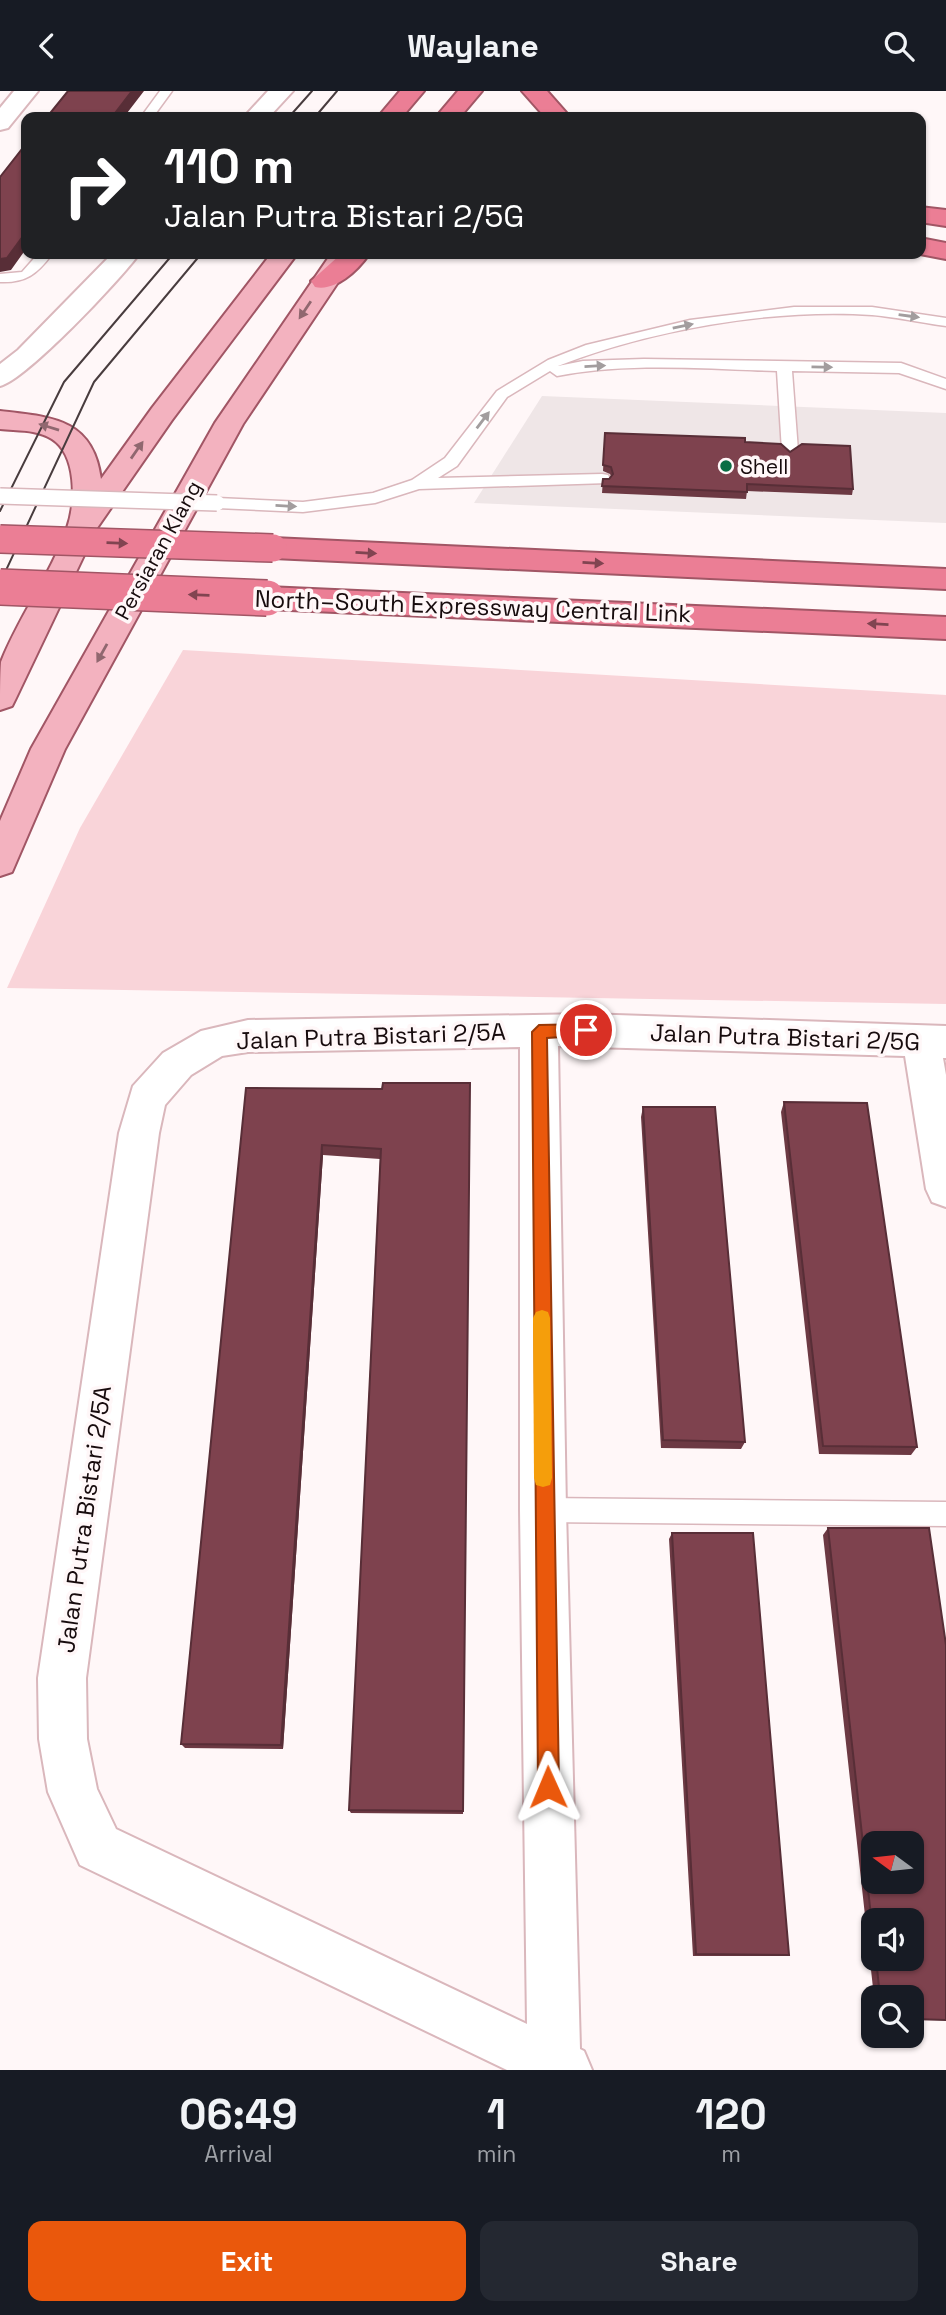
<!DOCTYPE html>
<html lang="en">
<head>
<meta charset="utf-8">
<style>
	body { margin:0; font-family:"Space Grotesk",sans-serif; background:#242831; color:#f1f3f6; height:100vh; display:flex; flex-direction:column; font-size:26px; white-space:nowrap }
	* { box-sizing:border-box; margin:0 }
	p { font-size:23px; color:#9ea1a6 }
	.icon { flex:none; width:38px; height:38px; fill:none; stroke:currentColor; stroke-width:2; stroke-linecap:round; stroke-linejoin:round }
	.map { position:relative; height:1979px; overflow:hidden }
	.side { display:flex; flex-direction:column; background:#171b24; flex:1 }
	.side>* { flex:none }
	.top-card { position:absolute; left:21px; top:21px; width:905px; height:147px; border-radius:14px; box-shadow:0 2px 5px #0004; background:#202124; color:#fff; overflow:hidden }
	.needle { width:46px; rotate:285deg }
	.buttons { position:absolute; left:861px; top:1740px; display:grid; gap:14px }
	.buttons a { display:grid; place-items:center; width:63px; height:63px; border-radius:14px; background:#171b24; box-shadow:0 2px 5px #0004; font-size:35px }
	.pin { position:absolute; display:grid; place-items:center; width:60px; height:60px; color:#fff; margin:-30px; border:4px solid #fff; border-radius:50%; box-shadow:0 2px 7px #0007 }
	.me { position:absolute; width:77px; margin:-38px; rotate:359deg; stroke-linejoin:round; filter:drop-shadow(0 0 5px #0008) }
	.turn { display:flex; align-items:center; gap:24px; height:147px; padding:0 28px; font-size:32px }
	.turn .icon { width:91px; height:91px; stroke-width:2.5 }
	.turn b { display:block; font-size:49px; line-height:60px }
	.eta { display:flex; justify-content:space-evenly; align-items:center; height:119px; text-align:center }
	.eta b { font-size:42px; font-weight:700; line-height:49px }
	.primary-button { display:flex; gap:14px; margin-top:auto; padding:14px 28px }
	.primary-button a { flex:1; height:80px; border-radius:14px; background:#ea580c; color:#fff; font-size:28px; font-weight:700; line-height:80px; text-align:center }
	.primary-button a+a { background:#242831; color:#f1f3f6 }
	header { display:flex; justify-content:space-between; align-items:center; height:91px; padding:0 28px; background:#171b24; font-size:32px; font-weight:700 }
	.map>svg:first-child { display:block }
	.built { fill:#efe6e7 }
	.green { fill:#f9d4d9 }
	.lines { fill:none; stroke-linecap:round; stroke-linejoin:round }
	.lane-casing { stroke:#dab7bc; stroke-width:3 }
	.street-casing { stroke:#dab7bc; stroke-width:4 }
	.primary-casing { stroke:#a15665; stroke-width:4 }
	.highway-casing { stroke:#a15665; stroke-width:4 }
	.lane { fill:#fff; fill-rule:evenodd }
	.street { fill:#fff; fill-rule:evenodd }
	.primary { fill:#f3b2bf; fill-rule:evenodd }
	.highway { fill:#eb7e95; fill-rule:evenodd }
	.tram { stroke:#483c3e; stroke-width:2 }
	.lane-bridge-casing { stroke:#dab7bc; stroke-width:18; stroke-linecap:butt }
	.highway-bridge-far1-casing { stroke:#a15665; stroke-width:30; stroke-linecap:butt }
	.highway-bridge-casing { stroke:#a15665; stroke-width:38; stroke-linecap:butt }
	.lane-bridge { stroke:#fff; stroke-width:15 }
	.highway-bridge-far1 { stroke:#eb7e95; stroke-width:27 }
	.highway-bridge { stroke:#eb7e95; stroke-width:35 }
	.wall { fill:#6c3943; fill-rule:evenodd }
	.shaded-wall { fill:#582e37 }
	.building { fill:#7e424e; stroke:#582e37; stroke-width:2; fill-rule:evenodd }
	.oneway { fill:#90676f }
	.oneway2 { fill:#a29d9e }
	.oneway3 { fill:#814451 }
	.route { fill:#ea580c; stroke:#983908; stroke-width:2 }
	.slow { fill:#f59e0b }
	.poi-dot { fill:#096d43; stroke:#fff7f8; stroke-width:2.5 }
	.labels { text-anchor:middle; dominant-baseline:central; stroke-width:7; stroke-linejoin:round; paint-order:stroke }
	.far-poi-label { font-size:21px; fill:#170b0d; stroke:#fff7f8; text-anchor:start }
	.far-street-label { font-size:21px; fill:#170b0d; stroke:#fff7f8 }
	.street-label { font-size:24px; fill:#170b0d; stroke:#fff7f8 }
</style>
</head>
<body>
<header><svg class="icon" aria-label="back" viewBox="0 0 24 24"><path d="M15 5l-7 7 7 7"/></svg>Waylane<svg class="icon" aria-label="search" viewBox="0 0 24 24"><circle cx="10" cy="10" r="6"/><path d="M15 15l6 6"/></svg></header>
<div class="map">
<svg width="946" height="1979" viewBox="0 0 946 1979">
	<rect width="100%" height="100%" fill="#fff7f8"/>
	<!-- built -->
	<path class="built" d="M542,305l404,17v110l-472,-20z"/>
	<!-- green -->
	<path class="green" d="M183,559l763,45v309l-939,-16 73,-160z"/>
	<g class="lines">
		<!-- lane casing -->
		<g class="lane-casing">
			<path id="lane" d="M160,0h12l-19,26h-12z
				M38,163h14c-15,20 -26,29 -52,28v-8l22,-2z
				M794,216h78l74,11v8c-24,-3 -49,-9 -74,-11 -99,-7 -222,15 -314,51l25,-5 61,-2 257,4 45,16v10l-47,-16 -107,-2 6,80 -8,5 -8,-5 -5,-80c-73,-2 -149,-9 -220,5l-7,-5 -43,26 -50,69 -19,12 164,-4 6,1 2,4 -2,4 -189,6 -44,14 -72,9 -86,-4 -8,-5 8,-5 86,4 70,-9 39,-13 33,-22 52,-67 51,-31 38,-15 104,-25z
				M543,1407l403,4v24l-403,-4 -9,-3 -3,-9 3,-9z"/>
		</g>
		<!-- street casing -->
		<g class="street-casing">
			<path id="street" d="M14,0h24l-30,37 -8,2v-22z
				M268,0h25l-24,26h-25z
				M112,163h27c-18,25 -113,126 -139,132v-22l18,-14z
				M586,923l360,12v32h-3l3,17v132l-14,-5 -6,-13 -21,-133 -347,-10 8,464 14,539 4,2 8,19h-85l-427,-205 -32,-73 -9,-53 -1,-61 81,-545 14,-47 30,-33 38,-22 47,-11zM520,956v463l7,514 -411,-195 -19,-40 -10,-50 -1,-61 73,-545 6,-28 26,-30 31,-19 26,-4z"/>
		</g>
		<!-- primary casing -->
		<g class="primary-casing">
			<path id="primary" d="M271,163h26l-125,166 -75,108 -81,170 -4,8 -12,4c0,-14 0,-35 1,-48 18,-46 50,-88 66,-134 9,-26 10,-73 -15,-89 -16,-10 -35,-8 -52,-10v-18c51,6 93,7 101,68l51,-71z
				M331,163h26l-114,170 -178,325 -53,123 -12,4v-55l31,-72 184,-326z"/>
		</g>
		<!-- highway casing -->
		<g class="highway-casing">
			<path id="highway" d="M400,0h24l-22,26h-24z
				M458,0h24l-22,26h-24z
				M522,0h25l23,26h-25z
				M920,116l26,3v16l-26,-4z
				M920,147l26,5v16l-26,-5z
				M341,163h28c-11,16 -34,38 -54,33l-4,-6z
				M273,447l673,31v20l-673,-31 -11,-3 -4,-7 4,-7z
				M267,496l679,30v22l-679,-30 -11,-3 -5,-8 5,-8z"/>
		</g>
		<!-- lane -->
		<use href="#lane" class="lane"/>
		<!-- street -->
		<use href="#street" class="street"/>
		<!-- primary -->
		<use href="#primary" class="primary"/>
		<!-- highway -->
		<use href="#highway" class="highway"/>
		<!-- tram -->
		<path class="tram" d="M289,26l23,-26
			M315,26l22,-26
			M0,420l64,-129 109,-128
			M0,492l94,-201 107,-128"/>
		<!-- lane-bridge casing -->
		<g class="lane-bridge-casing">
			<path id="lane-bridge" d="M0,405l217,7"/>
		</g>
		<!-- highway-bridge-far1 casing -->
		<g class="highway-bridge-far1-casing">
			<path id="highway-bridge-far1" d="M0,448l273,9"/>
		</g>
		<!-- highway-bridge casing -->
		<g class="highway-bridge-casing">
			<path id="highway-bridge" d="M0,496l267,11"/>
		</g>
		<!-- lane-bridge -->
		<use href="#lane-bridge" class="lane-bridge"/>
		<!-- highway-bridge-far1 -->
		<use href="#highway-bridge-far1" class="highway-bridge-far1"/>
		<!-- highway-bridge -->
		<use href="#highway-bridge" class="highway-bridge"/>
	</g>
	<!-- wall -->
	<path class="wall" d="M605,342l140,9 45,10 63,37 -1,6 -105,-4 -1,8 -144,-6 1,-14h6l2,-3 -1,-2 -7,-3z
		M470,992l-7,731 -112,-1 -2,-3 31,-651 -57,-4 -40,594 -98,-1 -4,-4 65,-656 136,1z
		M784,1011l133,345 -6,8 -92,-1 -38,-342z
		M643,1016l102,335 -4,7 -80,-1 -20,-331z
		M828,1437l118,117v375h-34v-23h-38l-51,-462zM873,1829l39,38h-39z
		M672,1442l117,422 -5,1h-91l-24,-417z"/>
	<!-- shaded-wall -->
	<path class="shaded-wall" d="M132,0h12l-20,26h-12z
		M26,141v17l-15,21 -11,2v-13z
		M322,1054l1,10 -40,594 -2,-4z"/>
	<!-- building -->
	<path class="building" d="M68,0h64l-20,26h-65z
		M26,53v88l-19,26 -7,1v-82z
		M605,342l140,5v4l36,2 9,8 12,-8 48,2 3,43 -106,-5v8l-145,-6 1,-7h6l4,-5 -2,-7 -8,-2z
		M383,992h87l-7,728 -114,-1 32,-661 -59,-4 -41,600 -100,-1 65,-656 136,1z
		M784,1011l83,1 50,344 -94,-1z
		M643,1016h72l30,335 -82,-2z
		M828,1437h101l17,117v375l-34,-1v-22h-32l-4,-39h36v-38h-39v14zM873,1752h39v38h-39z
		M672,1442h81l36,422 -93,-1z"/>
	<!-- one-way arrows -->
	<defs><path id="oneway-solid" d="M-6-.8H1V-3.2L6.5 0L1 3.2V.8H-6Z" transform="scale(1.75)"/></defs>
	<g class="oneway">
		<use href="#oneway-solid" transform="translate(305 219) rotate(124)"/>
		<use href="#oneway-solid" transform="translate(49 336) rotate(-163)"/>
		<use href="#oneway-solid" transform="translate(137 359) rotate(-55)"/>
		<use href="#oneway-solid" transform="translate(102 562) rotate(119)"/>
	</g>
	<g class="oneway2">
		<use href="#oneway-solid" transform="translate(909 225) rotate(8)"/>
		<use href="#oneway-solid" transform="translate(683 235) rotate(-12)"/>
		<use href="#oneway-solid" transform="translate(595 275) rotate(-3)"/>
		<use href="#oneway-solid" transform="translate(822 276) rotate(1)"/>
		<use href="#oneway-solid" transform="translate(483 329) rotate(-53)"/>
		<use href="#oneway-solid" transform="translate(286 415) rotate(3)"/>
	</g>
	<g class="oneway3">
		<use href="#oneway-solid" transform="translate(117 452) rotate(2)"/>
		<use href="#oneway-solid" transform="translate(366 462) rotate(3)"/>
		<use href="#oneway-solid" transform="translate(593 472) rotate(3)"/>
		<use href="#oneway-solid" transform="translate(199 504) rotate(-178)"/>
		<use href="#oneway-solid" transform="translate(878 533) rotate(-177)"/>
	</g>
	<!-- route -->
	<path class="route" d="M586,933l6,2 2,4 -2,5 -45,3 12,749 -3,8 -8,3 -7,-3 -3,-8 -6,-755 7,-7z"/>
	<!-- slow -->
	<path class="slow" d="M542,1219l6,2 2,6 2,160 -2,7 -7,2 -7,-2 -2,-7 -1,-160 3,-6z"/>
	<!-- markers -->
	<circle class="poi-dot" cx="726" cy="375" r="7"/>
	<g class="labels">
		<!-- far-poi labels -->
		<g class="far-poi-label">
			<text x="740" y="375">Shell</text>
		</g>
		<!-- far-street labels -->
		<g class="far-street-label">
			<text transform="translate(158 459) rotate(-61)">Persiaran Klang</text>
		</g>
		<!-- street labels -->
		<g class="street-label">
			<text transform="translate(473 515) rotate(2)">North–South Expressway Central Link</text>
			<text transform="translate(371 945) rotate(-2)">Jalan Putra Bistari 2/5A</text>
			<text transform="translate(785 946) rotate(2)">Jalan Putra Bistari 2/5G</text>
			<text transform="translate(84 1428) rotate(-82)">Jalan Putra Bistari 2/5A</text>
		</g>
	</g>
</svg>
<div class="buttons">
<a><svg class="needle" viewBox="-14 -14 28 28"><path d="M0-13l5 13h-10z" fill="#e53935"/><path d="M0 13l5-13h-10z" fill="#9ea1a6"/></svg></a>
<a><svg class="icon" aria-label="sound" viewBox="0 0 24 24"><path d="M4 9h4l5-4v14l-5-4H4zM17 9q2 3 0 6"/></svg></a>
<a><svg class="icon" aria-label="search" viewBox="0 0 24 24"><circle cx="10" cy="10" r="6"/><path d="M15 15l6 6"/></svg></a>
</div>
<div class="pin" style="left:586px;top:939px;background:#d93025"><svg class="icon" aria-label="arrive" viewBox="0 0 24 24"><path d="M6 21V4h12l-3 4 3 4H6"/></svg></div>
<svg class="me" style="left:548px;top:1696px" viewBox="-20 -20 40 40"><path d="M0-17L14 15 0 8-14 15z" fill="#ea580c" stroke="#fff" stroke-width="4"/></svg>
<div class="top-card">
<div class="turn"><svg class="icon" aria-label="right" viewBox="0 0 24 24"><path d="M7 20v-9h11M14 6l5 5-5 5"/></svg><div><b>110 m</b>Jalan Putra Bistari 2/5G</div></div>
</div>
</div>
<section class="side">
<div class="eta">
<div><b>06:49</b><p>Arrival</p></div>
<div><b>1</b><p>min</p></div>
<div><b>120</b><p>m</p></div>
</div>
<div class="primary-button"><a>Exit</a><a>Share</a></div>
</section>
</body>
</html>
